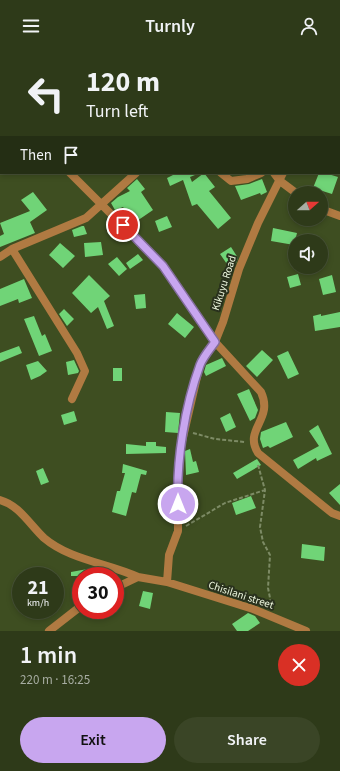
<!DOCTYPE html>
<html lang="en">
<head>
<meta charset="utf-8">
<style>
	body { margin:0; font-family:"Source Sans 3",sans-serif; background:#3a4526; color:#f1f3f6; height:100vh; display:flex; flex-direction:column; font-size:15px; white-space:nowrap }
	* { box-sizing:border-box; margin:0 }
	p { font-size:13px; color:#a7ada2 }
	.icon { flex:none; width:22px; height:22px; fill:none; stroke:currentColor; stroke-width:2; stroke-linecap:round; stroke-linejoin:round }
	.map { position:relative; height:579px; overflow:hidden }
	.side { display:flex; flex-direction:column; background:#2e3a19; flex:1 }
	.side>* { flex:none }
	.top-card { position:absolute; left:0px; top:0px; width:340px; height:122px; box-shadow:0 2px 6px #0003,0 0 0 1px #495438; background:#2e3a19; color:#f1f3f6; overflow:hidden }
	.needle { width:26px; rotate:69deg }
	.controls { position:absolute; left:288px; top:134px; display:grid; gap:8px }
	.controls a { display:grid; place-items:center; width:40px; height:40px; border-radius:50%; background:#2e3a19; box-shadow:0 2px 6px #0003,0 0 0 1px #495438; font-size:20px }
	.speed { position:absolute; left:12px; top:515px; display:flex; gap:8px; font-size:20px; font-weight:700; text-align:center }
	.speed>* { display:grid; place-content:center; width:52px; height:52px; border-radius:50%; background:#2e3a19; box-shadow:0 2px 6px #0003,0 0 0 1px #495438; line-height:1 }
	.speed small { font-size:10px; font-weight:400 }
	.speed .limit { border:6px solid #d22; background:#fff; color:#111 }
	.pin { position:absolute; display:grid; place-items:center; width:34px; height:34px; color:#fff; margin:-17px; border:2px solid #fff; border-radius:50%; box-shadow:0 1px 4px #0007 }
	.me { position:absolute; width:44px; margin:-22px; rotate:0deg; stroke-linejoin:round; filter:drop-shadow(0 0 3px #0008) }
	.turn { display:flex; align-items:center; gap:14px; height:84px; padding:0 20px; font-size:18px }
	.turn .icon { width:52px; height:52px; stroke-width:2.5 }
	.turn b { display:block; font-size:28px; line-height:34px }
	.then { display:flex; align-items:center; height:38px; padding:0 20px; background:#0003; gap:8px; font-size:15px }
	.round { display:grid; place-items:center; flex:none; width:42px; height:42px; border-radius:21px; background:#3a4526 }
	.headline { display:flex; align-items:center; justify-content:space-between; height:68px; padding:0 20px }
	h1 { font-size:24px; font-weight:600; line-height:30px }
	.action { display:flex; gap:8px; margin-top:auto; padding:8px 20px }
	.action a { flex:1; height:46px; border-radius:24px; background:#c8a6ef; color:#111; font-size:16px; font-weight:600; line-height:46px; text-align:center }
	.action a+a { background:#3a4526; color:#f1f3f6 }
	header { display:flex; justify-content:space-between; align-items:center; height:52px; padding:0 20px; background:#2e3a19; font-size:18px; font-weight:600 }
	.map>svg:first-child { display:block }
	.building { fill:#70d477 }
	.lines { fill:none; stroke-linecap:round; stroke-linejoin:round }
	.path { stroke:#7d8b65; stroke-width:2; stroke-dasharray:4 2; stroke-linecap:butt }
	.service { stroke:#b07a42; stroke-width:4.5 }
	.minor { stroke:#b07a42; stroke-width:8 }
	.route-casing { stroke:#826c9b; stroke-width:10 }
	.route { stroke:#c8a6ef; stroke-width:7 }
	.labels { text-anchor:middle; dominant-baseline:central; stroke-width:4; stroke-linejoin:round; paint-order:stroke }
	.street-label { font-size:11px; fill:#eef8df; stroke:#29311d }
</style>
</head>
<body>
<header><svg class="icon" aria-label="menu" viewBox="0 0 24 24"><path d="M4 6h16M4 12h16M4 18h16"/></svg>Turnly<svg class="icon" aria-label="person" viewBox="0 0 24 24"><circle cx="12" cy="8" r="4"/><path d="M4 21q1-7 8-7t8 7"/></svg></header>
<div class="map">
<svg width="340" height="579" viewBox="0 0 340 579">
	<rect width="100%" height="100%" fill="#3e4e21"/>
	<!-- building -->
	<path class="building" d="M177,121h23l-10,4 2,5 12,-9 11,14 -6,4 22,27 -13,11 -21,-25 -5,2 -9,-26 -13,6 -3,-8z
		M319,121h6l13,4 -6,17 -19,-6z
		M137,127l8,10 -4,3 12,18 -19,13 -11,-16 -8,3 -4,-7 7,-6 12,-6 -3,-3z
		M262,127l5,13 -6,3 -1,-2 -19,7 -6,-14 14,-2z
		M33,140l14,18 -17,12 5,11 -35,14v-11l4,-2 -4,-11 30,-12 -9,-11z
		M167,164l5,11 -13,5 -4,-11z
		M82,174h2l3,8 -13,3 -2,-7z
		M273,176l24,5 -3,12 -23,-4z
		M101,190l2,13 -18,2 -1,-14z
		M60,191l15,13 -12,12 -14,-13z
		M231,195l7,11 -2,5 -7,4 -9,-13z
		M138,202l5,6 -13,9 -4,-6z
		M117,205l10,12 -8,7 -11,-12z
		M298,222l3,11 -11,3 -3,-11z
		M89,223l21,21 -6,5 10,25 -7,3 -9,-22 -7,6 -19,-20z
		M332,223l4,17 -13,3 -4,-16z
		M24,227l8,19 -13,5 -1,-4 -18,7v-17z
		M145,242l1,14 -10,1 -2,-14z
		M64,257l10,10 -7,7 -8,-12z
		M340,260v15l-25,4 -2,-15 8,-2v2z
		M177,261l17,14 -9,11 -17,-14z
		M34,264l8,20 3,-2 7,17 -13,5 -15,-37z
		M19,294l3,7 -22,9v-9z
		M262,298l11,10 -16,17 -11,-11z
		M288,299l11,23 -11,5 -11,-23z
		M222,306l4,8 -20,10 -2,-4 2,-7z
		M74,308l5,11 -1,2 -10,2 -2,-13z
		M38,309l9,10 -7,5 -9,4 -5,-15z
		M113,316h9v13h-9z
		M249,337l9,21 -3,8 -5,3 -13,-27z
		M74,359l3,10 -13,4 -3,-10z
		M166,360l14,1 -2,20 -13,-1z
		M230,361l6,14 -10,5 -6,-14z
		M286,370l7,15 -23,11 -2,-2 -5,2 -3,-9 1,-7z
		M318,373l14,29 -15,7 -1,-3 -18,11 -5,-9 26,-14 -10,-15z
		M146,390h10v4l10,1v6l-40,1v-10l20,2z
		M190,397l3,13 3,-1 3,11 -13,3 -1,-24z
		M257,407l4,6 -24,14 -4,-6z
		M123,412l24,7 -1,4 -5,-1 -5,19 -4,-1 -6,24 -14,-4 5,-21h3l5,-18h-3z
		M43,416l6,14 -8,3 -5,-14z
		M340,432v21l-11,-12z
		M251,444l5,12 -20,7 -4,-12z
		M302,492l23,3 -1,14 -23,-3z
		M93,516l2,8h-24v-4z
		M143,539l10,2 -3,16 -11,-3z
		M248,561l7,3 5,7 -12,8h-11l-5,-7z"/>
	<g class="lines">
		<!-- path -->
		<path class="path" d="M193,381l22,6 30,3
			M258,413l7,25 -5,37 3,15 7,13 -2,33 4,20
			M186,474l39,-23 40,-13"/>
		<!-- service -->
		<path class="service" d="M165,0l1,1"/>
		<!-- minor -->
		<path class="minor" d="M255,0l1,1
			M331,1v-1
			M339,39l1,1
			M0,55l1,1
			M70,121l93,93 52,76 46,50c13,28 -18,37 -3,61l74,60 8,3
			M221,121l10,8 16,-2 14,-6
			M274,121l6,8 16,12
			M321,157l19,7
			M12,197l65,104 8,18 -13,28
			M0,205l12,-8 74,-31 50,-45
			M0,448c19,5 30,25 44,38 26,22 63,25 94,39
			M167,530l86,27 53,22
			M115,536l23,-11 29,5 2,-27 9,-24v-37l2,-44 20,-86 15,-22 8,-20 16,-53 19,-46 25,-50
			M49,579l32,-25"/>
	</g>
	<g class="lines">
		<!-- route casing -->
		<g class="route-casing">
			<path id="route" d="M123,173l40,41 52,76c-5,7 -12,15 -15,23 -15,41 -24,96 -22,139"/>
		</g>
		<!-- route -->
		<use href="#route" class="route"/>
	</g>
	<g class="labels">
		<!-- street labels -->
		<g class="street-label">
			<text transform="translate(224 231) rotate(-72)">Kikuyu Road</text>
			<text transform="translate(241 543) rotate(18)">Chisilani street</text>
		</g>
	</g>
</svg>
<div class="controls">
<a><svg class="needle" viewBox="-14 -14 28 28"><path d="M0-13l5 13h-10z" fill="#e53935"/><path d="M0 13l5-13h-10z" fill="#a7ada2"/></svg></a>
<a><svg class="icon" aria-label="sound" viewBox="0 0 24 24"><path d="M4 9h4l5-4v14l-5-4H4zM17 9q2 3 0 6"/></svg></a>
</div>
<div class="speed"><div>21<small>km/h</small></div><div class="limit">30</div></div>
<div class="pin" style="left:123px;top:173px;background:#d93025"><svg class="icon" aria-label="arrive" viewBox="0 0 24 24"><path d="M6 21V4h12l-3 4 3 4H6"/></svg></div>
<svg class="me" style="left:178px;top:452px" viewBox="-20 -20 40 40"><circle r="17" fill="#c8a6ef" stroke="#fff" stroke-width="3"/><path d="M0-11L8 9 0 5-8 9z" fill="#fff"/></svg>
<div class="top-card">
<div class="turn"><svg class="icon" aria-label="left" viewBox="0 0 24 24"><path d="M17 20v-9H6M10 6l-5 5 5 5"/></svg><div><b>120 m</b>Turn left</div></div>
<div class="then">Then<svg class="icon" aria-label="arrive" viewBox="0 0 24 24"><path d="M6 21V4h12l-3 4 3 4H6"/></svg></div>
</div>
</div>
<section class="side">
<div class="headline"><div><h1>1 min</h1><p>220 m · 16:25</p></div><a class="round" style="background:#d93025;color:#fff"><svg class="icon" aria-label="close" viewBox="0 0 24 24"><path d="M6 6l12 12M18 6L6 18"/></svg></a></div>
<div class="action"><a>Exit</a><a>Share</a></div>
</section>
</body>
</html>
